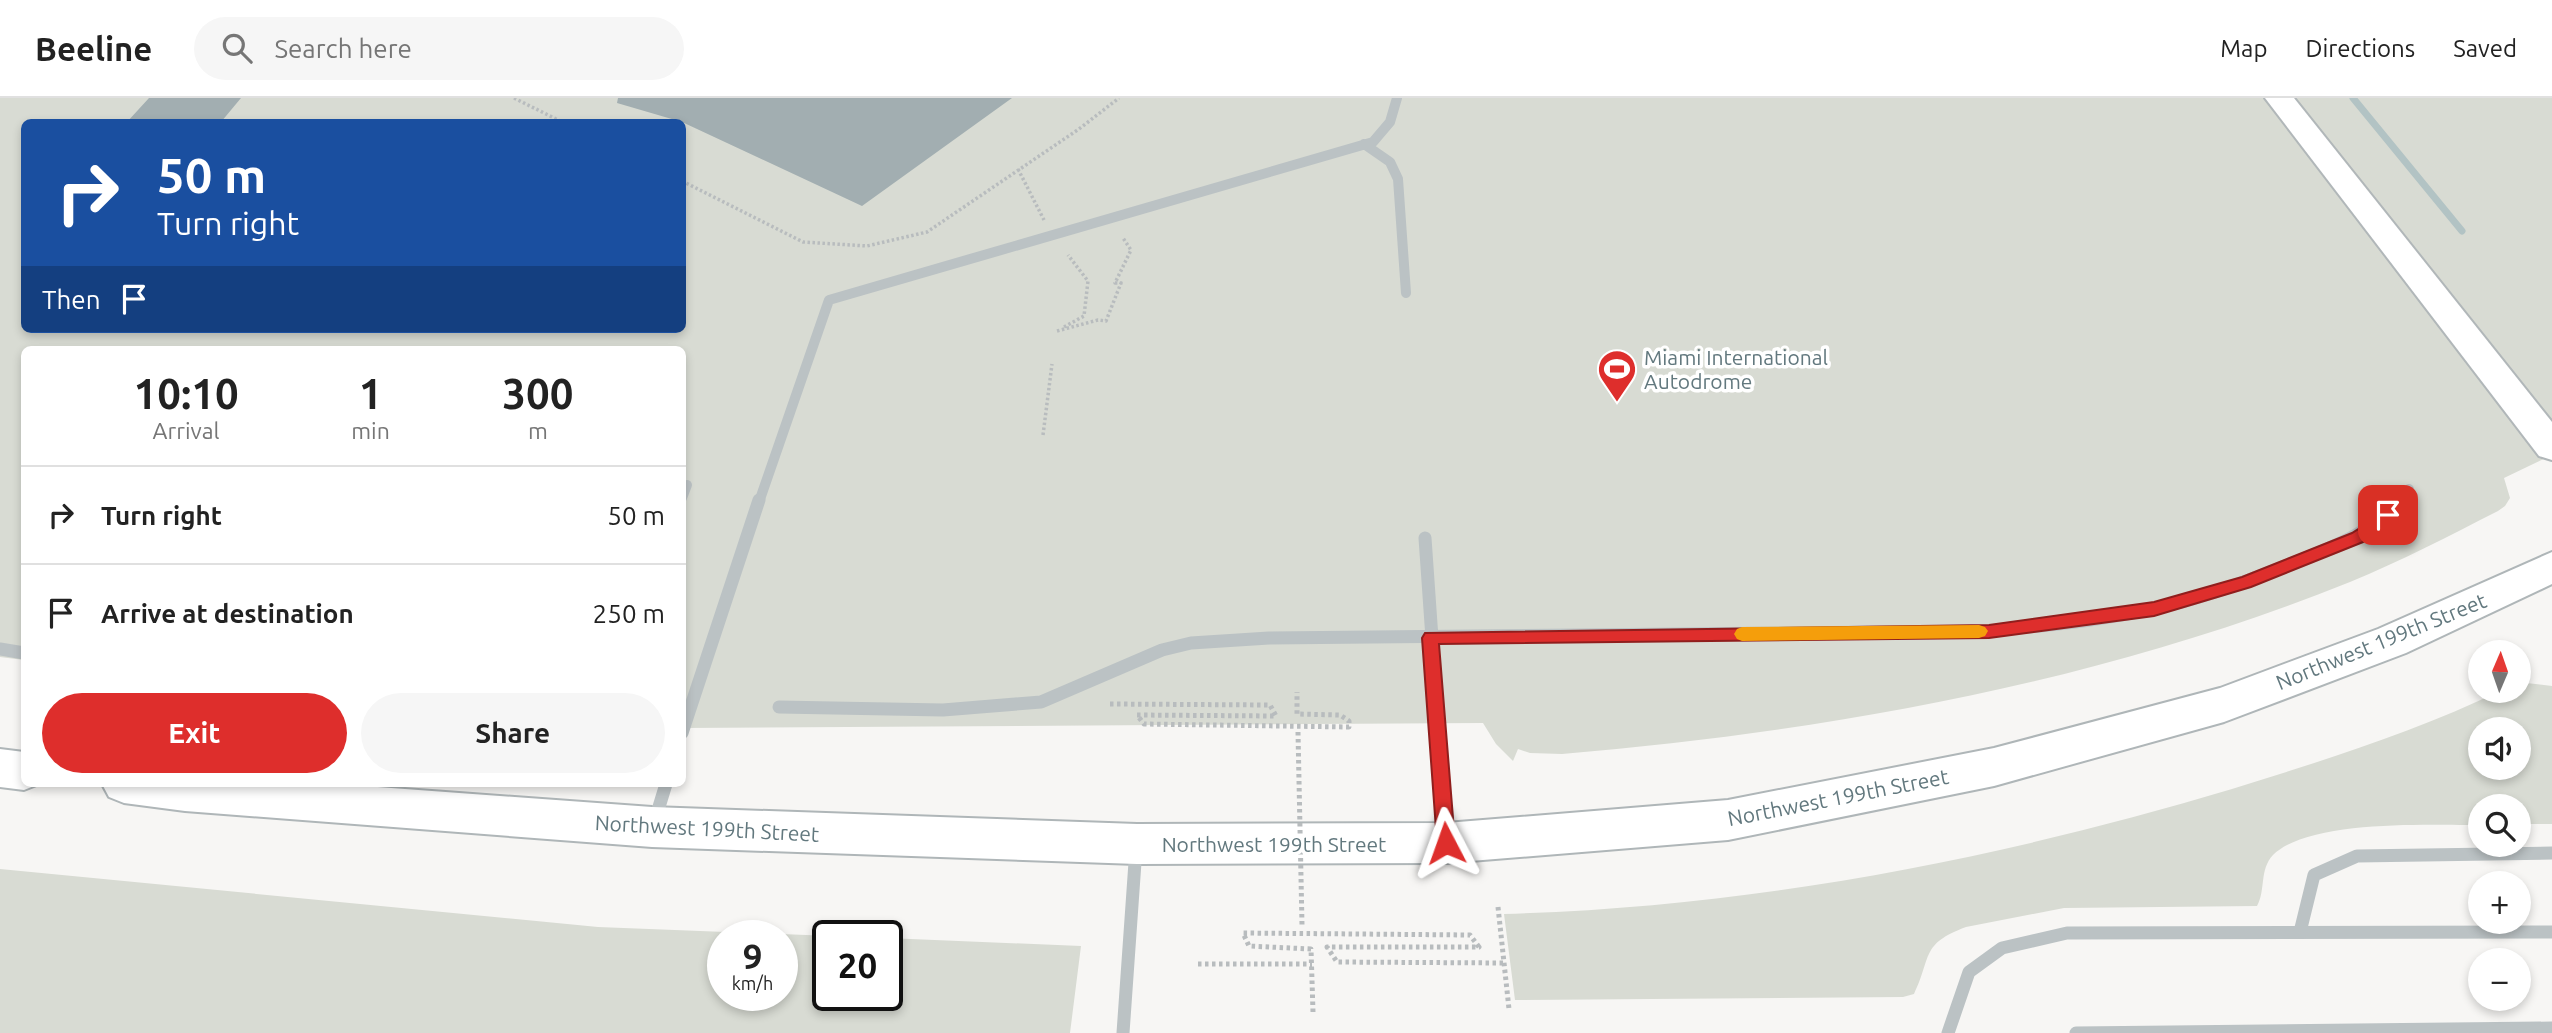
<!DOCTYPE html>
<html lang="en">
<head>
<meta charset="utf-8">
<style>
	body { margin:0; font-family:Ubuntu,sans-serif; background:#f6f6f6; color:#222; height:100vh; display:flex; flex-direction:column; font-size:26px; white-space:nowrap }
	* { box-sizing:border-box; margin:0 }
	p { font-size:23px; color:#767676 }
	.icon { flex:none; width:38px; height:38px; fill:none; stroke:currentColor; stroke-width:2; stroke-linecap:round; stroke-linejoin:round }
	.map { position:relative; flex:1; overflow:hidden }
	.side { position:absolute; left:21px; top:248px; width:665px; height:441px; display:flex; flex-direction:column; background:#fff; border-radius:10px; box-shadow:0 4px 10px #0003 }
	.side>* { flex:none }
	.guide { position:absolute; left:21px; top:21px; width:665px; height:214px; border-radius:10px; box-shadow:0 4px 10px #0003; background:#1a4fa0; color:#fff; overflow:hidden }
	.needle { width:46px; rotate:2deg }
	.tools { position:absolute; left:2468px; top:542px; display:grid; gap:14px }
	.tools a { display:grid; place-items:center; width:63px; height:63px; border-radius:50%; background:#fff; box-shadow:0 4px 10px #0003; font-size:35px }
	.speed { position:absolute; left:707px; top:822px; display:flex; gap:14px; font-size:35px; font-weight:700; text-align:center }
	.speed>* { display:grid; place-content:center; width:91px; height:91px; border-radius:50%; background:#fff; box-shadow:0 4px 10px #0003; line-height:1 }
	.speed small { font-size:18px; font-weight:400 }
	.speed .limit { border:4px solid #111; border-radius:10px; background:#fff; color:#111 }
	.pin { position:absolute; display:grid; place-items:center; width:60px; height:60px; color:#fff; margin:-30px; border-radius:14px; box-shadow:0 4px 10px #0006 }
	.me { position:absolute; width:77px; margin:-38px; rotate:356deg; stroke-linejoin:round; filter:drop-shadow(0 0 5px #0008) }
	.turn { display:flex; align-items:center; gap:24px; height:147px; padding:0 21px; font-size:32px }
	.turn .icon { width:91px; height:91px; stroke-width:2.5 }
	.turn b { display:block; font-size:49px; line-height:60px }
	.then { display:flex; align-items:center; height:66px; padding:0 21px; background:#0003; gap:14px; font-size:26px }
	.eta { display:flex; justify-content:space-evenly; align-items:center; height:119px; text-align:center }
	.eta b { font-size:42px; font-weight:600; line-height:49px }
	.action { display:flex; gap:14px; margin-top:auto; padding:14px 21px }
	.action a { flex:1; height:80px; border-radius:42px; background:#de2e2c; color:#fff; font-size:28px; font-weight:600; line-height:80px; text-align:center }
	.action a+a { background:#f6f6f6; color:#222 }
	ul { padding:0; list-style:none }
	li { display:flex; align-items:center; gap:21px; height:98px; padding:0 21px; border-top:2px solid #e0e0e0 }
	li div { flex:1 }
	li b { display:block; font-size:26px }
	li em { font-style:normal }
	header { display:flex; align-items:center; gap:42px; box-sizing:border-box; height:98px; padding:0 35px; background:#fff; border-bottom:2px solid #e0e0e0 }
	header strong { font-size:33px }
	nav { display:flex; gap:38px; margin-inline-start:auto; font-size:24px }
	.search { width:490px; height:63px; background:#f6f6f6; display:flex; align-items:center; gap:18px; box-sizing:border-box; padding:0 24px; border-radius:38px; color:#767676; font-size:26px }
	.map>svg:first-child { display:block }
	.green { fill:#d8dbd3; fill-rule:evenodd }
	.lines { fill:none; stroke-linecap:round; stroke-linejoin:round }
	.stream { stroke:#b2c3c4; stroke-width:7 }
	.building { fill:#a2aeb1 }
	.primary-casing { stroke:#afb6b8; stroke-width:4 }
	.motorway-casing { stroke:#b1b7b9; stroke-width:4 }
	.path-far1 { stroke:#b8bcbe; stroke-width:3.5; stroke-dasharray:2.5 2.5; stroke-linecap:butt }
	.path { stroke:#b8bcbe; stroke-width:5; stroke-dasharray:3.5 3.5; stroke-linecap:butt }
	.service-far1 { stroke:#bbc2c4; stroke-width:10 }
	.service { stroke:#bbc2c4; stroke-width:13 }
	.primary { fill:#fff; fill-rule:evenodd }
	.motorway { fill:#fff; fill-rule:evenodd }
	.path-bridge { stroke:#b8bcbe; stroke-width:5; stroke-dasharray:3.5 3.5; stroke-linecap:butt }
	.route { fill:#de2e2c; stroke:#901e1d; stroke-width:2 }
	.slow { fill:#f59e0b }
	.labels { text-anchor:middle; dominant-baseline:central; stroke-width:7; stroke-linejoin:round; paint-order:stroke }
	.poi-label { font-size:21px; fill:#62787e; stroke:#fff; text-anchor:start }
	.street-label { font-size:21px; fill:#62787e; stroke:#fff }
</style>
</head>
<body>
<header>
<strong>Beeline</strong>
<div class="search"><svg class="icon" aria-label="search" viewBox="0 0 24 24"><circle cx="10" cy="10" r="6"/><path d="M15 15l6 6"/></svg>Search here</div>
<nav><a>Map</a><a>Directions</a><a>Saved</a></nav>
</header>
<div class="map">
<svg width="2552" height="935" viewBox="0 0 2552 935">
	<rect width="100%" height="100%" fill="#f7f6f4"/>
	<!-- green -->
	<path class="green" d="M0,0h2552v357l-48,23 6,20 -5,8 -7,5c-49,25 -97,50 -148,71 -252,101 -519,149 -788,172l-32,-1 -12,-4 -5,12 -17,-17 -13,-21 -800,5 -1,-378h-658v310l-24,-3zM24,24h658v207h-658z
		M2518,584l34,4v138h-34v-17h-38v18c-49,0 -171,-6 -207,30 -14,15 -7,35 -16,51l-193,2 -98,19c-46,17 -34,30 -52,67l-11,3 -388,3 -11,-86c247,-7 492,-54 728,-125 90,-28 183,-57 268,-98h18zM2480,632h38v38h-38z
		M0,771l598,58 233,9h-3v60h59v-58l194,8 -11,87h-1070zM723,838h59v60h-59z"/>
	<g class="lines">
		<!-- stream -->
		<path class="stream" d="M2353,0l109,133"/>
	</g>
	<!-- building -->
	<path class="building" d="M149,0h92l-20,24h-94z
		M618,0h394l-150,108 -180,-84 -65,-19z"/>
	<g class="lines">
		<!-- primary casing -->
		<g class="primary-casing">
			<path id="primary" d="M2552,454v32l-146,69 -182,69 -230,64 -266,54 -282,23 -309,1 -485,-17 -467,-36 -61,-8 -15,-6 -7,-13h235l315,23 485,17 309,-1 282,-23 266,-52 226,-60 158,-59z
				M0,651l24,3v32h15l-15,6 -24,-3z"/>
		</g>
		<!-- motorway casing -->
		<g class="motorway-casing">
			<path id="motorway" d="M2265,0h29l258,324v38l-13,-4z"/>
		</g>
		<!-- path-far1 -->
		<path class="path-far1" d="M514,0l48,24
			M1018,71l26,51
			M682,83l121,61 64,4 60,-14 152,-103 40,-31
			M1064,229l20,-11 4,-35 -20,-26
			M1057,233l41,-11 8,1 15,-38h-6l16,-33 -8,-12
			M1043,337l9,-71"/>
		<!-- path -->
		<path class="path" d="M1110,606l160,1 6,11 -139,-1 7,9 205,3v-6l-9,-6 -43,-1v-22
			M1498,809l11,102
			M1198,866h114
			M1313,914l-2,-63 -62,-3 -6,-13 227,2 9,12h-152l10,15 167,1"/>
		<!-- service-far1 -->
		<path class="service-far1" d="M1364,46l26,18 8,17 8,114
			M682,400l5,-13
			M759,404l70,-202 544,-158 17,-20 7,-24
			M2398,404l11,-13"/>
		<!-- service -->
		<path class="service" d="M1425,440l21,301
			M0,551l24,4
			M779,609l164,3 98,-8 121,-52 29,-7 78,-5 720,-7c60,-6 121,-11 180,-26 42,-10 81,-25 121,-41 41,-16 80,-30 110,-64
			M682,635l77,-233
			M655,722l11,-36
			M2300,834l14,-57 43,-19 195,-3
			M1123,935l13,-185
			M1948,935l21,-61 33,-24 65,-15 485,-1
			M2076,935l476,-5"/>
		<!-- primary -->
		<use href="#primary" class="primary"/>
		<!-- motorway -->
		<use href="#motorway" class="motorway"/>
		<!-- path-bridge -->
		<path class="path-bridge" d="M1298,634l4,193"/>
	</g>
	<!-- route -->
	<path class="route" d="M2388,412l7,5 -2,5 -30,22 -112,45 -97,29 -165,22 -550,6 16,199 -2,6 -7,2 -7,-2 -2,-6 -15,-205 3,-5 564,-8 165,-23 88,-25 110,-44z"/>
	<!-- slow -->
	<path class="slow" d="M1979,527l6,2 3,4 -3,5 -6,2 -237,3 -5,-2 -3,-5 3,-5 5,-2z"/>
	<!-- icons -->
	<defs>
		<g id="stadium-pin" transform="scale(2.0125)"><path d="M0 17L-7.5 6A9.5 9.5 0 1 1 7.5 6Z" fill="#de2e2c" stroke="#fff"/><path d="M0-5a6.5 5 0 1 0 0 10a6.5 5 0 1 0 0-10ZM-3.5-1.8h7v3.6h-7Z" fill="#fff"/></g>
	</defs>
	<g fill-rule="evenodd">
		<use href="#stadium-pin" x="1617" y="271"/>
	</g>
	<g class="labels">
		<!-- poi labels -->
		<g class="poi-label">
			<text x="1644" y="259">Miami International<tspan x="1644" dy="24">Autodrome</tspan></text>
		</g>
		<!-- street labels -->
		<g class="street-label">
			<text transform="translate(2381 543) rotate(-22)">Northwest 199th Street</text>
			<text transform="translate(1838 699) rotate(-11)">Northwest 199th Street</text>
			<text transform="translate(707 730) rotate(3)">Northwest 199th Street</text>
			<text x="1274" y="746">Northwest 199th Street</text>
		</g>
	</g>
</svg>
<div class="tools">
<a><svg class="needle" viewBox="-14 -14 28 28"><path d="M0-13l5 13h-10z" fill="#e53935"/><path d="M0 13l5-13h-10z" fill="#767676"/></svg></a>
<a><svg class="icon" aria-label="sound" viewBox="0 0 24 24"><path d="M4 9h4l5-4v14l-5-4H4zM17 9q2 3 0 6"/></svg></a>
<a><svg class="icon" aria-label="search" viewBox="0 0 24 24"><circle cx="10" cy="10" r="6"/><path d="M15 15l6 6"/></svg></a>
<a>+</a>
<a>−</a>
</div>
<div class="speed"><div>9<small>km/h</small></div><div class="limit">20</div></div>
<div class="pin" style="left:2388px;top:417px;background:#d93025"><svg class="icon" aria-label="arrive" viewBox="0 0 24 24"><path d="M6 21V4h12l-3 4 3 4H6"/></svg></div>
<svg class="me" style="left:1446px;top:745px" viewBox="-20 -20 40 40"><path d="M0-17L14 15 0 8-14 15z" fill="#de2e2c" stroke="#fff" stroke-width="4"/></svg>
<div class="guide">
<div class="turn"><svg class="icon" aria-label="right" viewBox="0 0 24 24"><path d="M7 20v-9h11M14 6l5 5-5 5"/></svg><div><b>50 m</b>Turn right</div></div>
<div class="then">Then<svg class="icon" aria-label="arrive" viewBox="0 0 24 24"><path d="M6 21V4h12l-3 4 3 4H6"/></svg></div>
</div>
<section class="side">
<div class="eta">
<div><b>10:10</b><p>Arrival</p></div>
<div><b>1</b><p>min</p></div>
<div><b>300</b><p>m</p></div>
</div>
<ul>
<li><svg class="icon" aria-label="right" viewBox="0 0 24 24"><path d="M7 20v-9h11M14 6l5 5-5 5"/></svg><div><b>Turn right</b></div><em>50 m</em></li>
<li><svg class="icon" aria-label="arrive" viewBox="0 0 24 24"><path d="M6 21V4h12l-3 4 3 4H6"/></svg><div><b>Arrive at destination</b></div><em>250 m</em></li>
</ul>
<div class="action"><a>Exit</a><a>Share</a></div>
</section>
</div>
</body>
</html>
